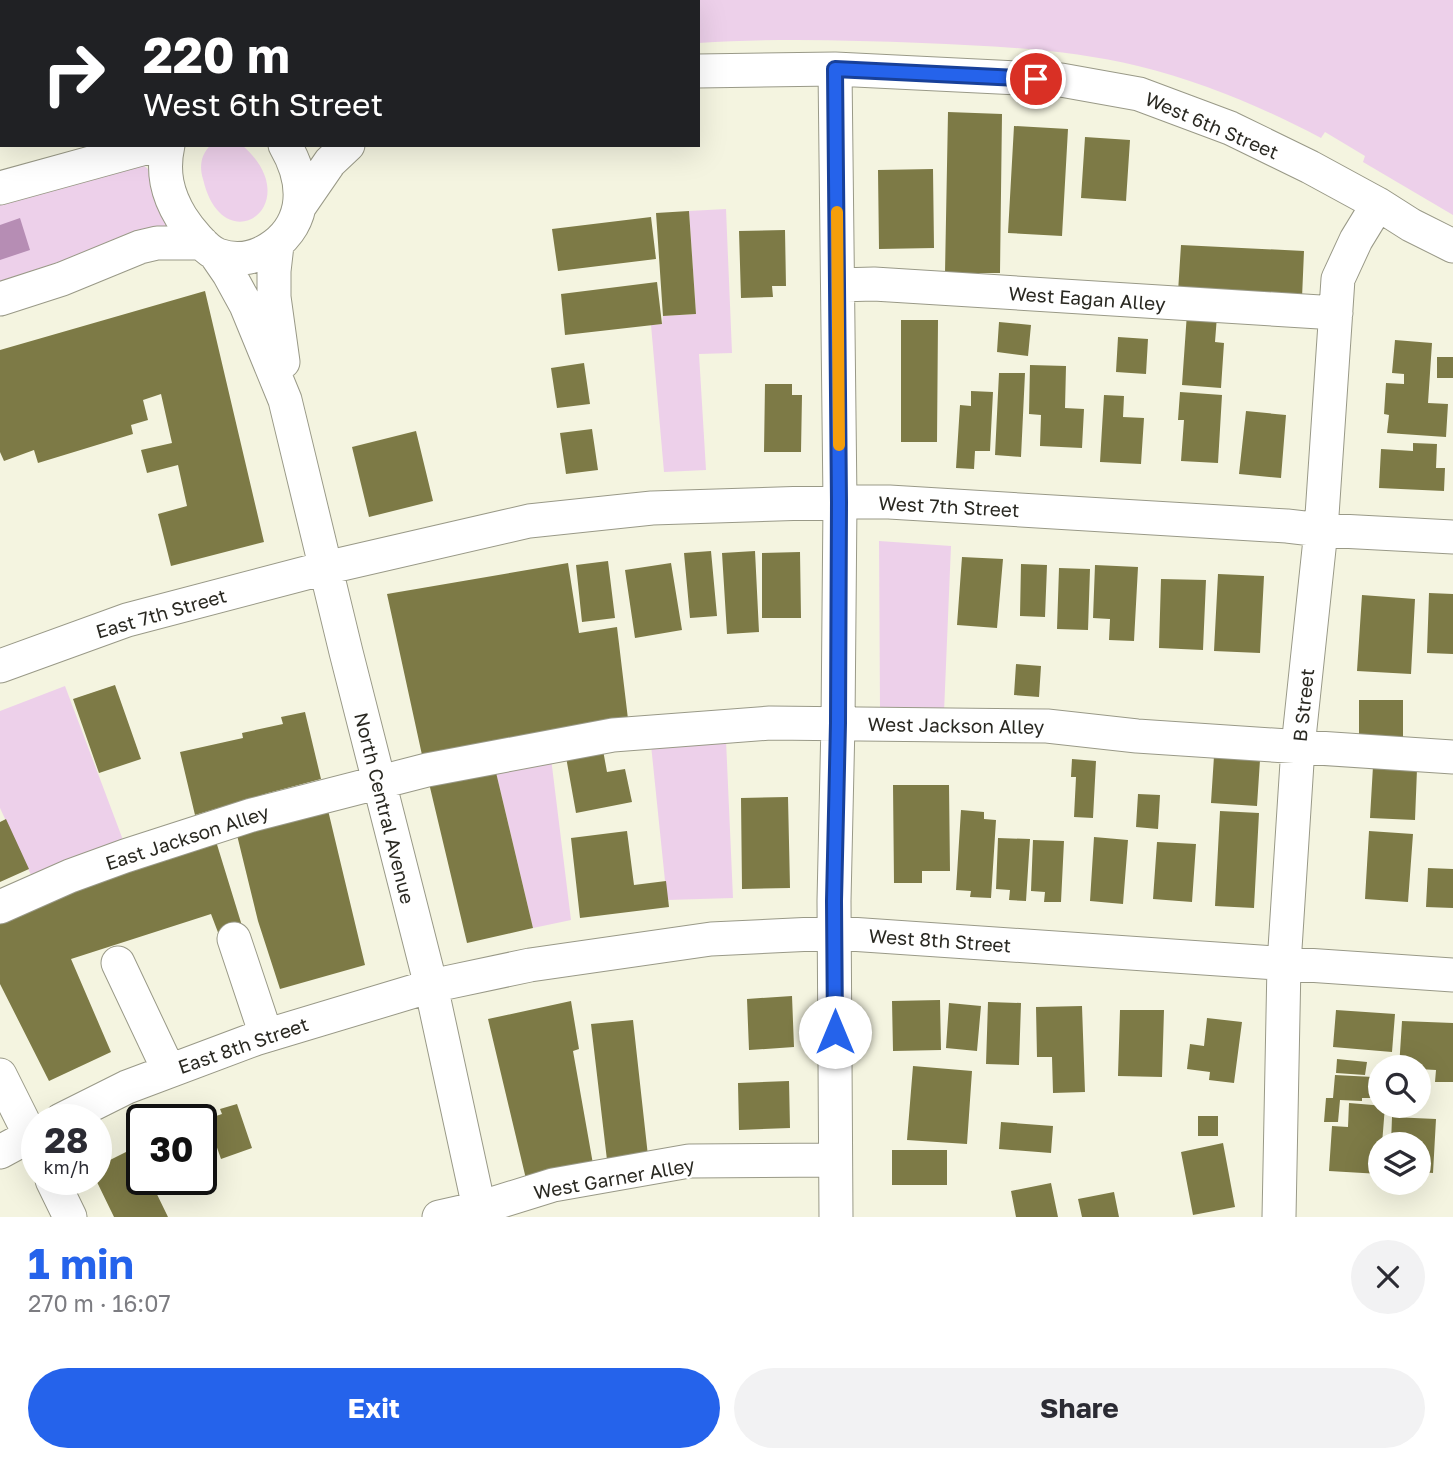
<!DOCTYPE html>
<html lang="en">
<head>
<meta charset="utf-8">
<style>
	body { margin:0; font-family:"Golos Text",sans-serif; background:#f2f2f3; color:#2b2b33; height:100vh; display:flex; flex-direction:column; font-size:26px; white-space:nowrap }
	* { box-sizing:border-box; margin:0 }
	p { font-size:23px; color:#7c7c81 }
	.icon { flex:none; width:38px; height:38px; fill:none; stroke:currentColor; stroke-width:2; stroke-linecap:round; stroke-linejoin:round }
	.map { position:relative; height:1217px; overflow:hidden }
	.panel { display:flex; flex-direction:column; background:#fff; flex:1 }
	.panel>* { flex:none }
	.top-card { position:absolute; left:0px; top:0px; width:700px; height:147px; box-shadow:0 7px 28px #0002; background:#202124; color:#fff; overflow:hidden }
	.controls { position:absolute; left:1368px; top:1055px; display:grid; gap:14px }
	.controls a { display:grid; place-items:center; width:63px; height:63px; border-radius:50%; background:#fff; box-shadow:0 7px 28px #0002; font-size:35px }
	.speed { position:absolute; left:21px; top:1104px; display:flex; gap:14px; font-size:35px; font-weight:700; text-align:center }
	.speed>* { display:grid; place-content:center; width:91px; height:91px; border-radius:50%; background:#fff; box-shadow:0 7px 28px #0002; line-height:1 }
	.speed small { font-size:18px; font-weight:400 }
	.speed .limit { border:4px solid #111; border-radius:10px; background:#fff; color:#111 }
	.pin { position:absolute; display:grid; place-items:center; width:60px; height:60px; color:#fff; margin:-30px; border:4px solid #fff; border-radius:50%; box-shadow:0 2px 7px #0007 }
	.me { position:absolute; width:77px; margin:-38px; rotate:0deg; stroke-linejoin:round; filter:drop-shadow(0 0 5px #0008) }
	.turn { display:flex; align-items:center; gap:24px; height:147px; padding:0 28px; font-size:32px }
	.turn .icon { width:91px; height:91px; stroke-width:2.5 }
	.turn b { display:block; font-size:49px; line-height:60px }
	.round { display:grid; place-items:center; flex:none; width:74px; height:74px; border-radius:37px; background:#f2f2f3 }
	.headline { display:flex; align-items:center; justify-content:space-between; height:119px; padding:0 28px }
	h1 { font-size:42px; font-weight:700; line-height:52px; color:#2563eb }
	.cta { display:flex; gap:14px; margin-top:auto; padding:14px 28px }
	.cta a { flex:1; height:80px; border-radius:42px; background:#2563eb; color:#fff; font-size:28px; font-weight:700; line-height:80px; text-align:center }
	.cta a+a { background:#f2f2f3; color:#2b2b33 }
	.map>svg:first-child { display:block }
	.green { fill:#edd0ea }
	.water { fill:#b68db4 }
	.building { fill:#7d7a46 }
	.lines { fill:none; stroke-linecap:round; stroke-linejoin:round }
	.minor-casing { stroke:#999987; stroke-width:35 }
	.minor { stroke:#fff; stroke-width:33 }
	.route-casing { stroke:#184099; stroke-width:18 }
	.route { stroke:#2563eb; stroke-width:12 }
	.slow { stroke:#f59e0b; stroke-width:12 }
	.labels { text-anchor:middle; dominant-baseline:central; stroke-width:5; stroke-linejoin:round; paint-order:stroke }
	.street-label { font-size:19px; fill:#2a2922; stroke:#fff }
</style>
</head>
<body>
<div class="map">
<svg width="1453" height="1217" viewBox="0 0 1453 1217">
	<rect width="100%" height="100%" fill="#f4f4e0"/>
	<!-- green -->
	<path class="green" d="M229,0h1224v215l-90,-53 2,-6 -40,-24 -4,6c-59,-31 -118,-56 -183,-72 -70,-17 -144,-20 -216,-23 -75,-3 -149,-5 -224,0v-41h-469z
		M211,145h31c68,59 -19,120 -39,34 -4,-13 -2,-25 8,-34z
		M143,165l5,4 5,27 14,31 -167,61v-90z
		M726,209l6,144 -33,1 7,116 -42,2 -13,-147 11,-1 1,-8 33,-2 -7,-103z
		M879,541l72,5 -7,166 -64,-2z
		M65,686l58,154 -92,35 -31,-67v-97z
		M726,740l7,158 -66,2 -16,-155z
		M551,758l20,162 -38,8 -39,-164z"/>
	<!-- water -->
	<path class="water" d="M20,218l10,32 -30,10v-35z"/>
	<!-- building -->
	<path class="building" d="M948,112l54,2 -2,159h-55z
		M1014,126l54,3 -6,107 -54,-3z
		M1085,137l45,3 -4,61 -45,-3z
		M933,169l1,79 -55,1 -1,-79z
		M689,211l7,103 -33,2 -7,-103z
		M651,217l5,42 -98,12 -6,-42z
		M785,230l1,56h-14l1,11 -32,1 -2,-67z
		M1181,245l123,6 -2,47 -124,-6z
		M657,282l5,42 -97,11 -4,-41z
		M205,291l59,251 -93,24 -13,-52 29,-8 -9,-41 -31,8 -6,-23 31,-7 -11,-49 -18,6 5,20 -17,5 2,9 -95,29 -4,-13 -30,11 -4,-9v-102z
		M1187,313l30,3 -2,26 9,1 -3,45 -39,-3z
		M901,320h37l-1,122h-36z
		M999,322l32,3 -3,31 -31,-4z
		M1118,337l30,2 -2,35 -30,-2z
		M1395,340l37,3 -4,60 20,1 -2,33 -59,-4 2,-18 -5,-1 2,-31 18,1v-10l-12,-1z
		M1437,357h16v21h-16z
		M584,363l6,41 -33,4 -6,-40z
		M1030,365l36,1 -1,42 19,1 -2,39 -42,-2 1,-31 -12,-1z
		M999,373h26l-4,84 -26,-2z
		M765,384h27v11h10l-1,57h-37z
		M971,391l22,1 -3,59h-15l-1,18 -18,-1 4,-63 11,1z
		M1180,392l42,3 -4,68 -37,-2 3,-41h-6z
		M1104,395l20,1 -1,21 21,1 -3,46 -41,-2z
		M1246,411l40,4 -5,63 -42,-4z
		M592,429l6,41 -32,4 -6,-41z
		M416,431l17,70 -64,16 -17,-70z
		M1413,443l24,1 -1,24h9l-1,23 -65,-3 2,-39 32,2z
		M711,551l6,65 -27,2 -6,-65z
		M755,551l4,81 -32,2 -5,-81z
		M800,552l1,66h-39v-65z
		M962,557l41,2 -6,69 -40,-3z
		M608,561l7,57 -33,4 -6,-57z
		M568,563l11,70 38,-6 11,92 -206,36 -35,-161z
		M671,563l11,67 -47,8 -10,-68z
		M1021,564l26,1 -2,52 -25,-1z
		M1095,565l43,2 -4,74 -25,-1 1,-21 -17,-1z
		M1059,568l31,1 -2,61 -31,-1z
		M1218,574l46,2 -4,77 -46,-2z
		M1161,579l45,1 -3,70 -44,-2z
		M1429,593l24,1v60l-26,-1z
		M1362,595l53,4 -4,75 -54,-3z
		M1016,664l25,2 -2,31 -25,-2z
		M115,685l26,74 -42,14 -26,-74z
		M1359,700h44v38h-44z
		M305,712l16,67 -53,14 -73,22 -15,-63 63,-14 -1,-5 41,-9 -2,-7z
		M603,750l4,22 18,-3 7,33 -56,11 -10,-56z
		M1214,756l46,4 -3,46 -46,-3z
		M1072,759l24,2 -3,57 -19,-1 2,-40h-5z
		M494,764l39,164 -66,15 -39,-164z
		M1373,766l44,3 -2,51 -45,-2z
		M893,785h56l1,86h-28v12h-28z
		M1138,794l22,1 -2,34 -22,-2z
		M788,797l2,91 -48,1 -1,-91z
		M327,806l38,159 -85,24 -22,-68 -22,-90z
		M961,810l23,2v7l12,1 -5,78 -21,-1 1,-6 -15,-1z
		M1220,811l39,2 -5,95 -39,-2z
		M6,819l23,50 -29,13v-60z
		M627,831l7,54 32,-4 3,26 -89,11 -9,-80z
		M1369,831l44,3 -5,68 -43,-3z
		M1094,837l34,3 -5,64 -33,-3z
		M215,838l28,91 -24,6 -8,-21 -140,45 40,93 -62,29 -49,-97v-61l47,-23z
		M998,838l32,1 -4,62 -17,-1 1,-10 -14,-1z
		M1033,840l31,1 -3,61h-17l1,-10 -14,-1z
		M1157,842l39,2 -4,58 -39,-3z
		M1428,868l25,1v39l-27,-1z
		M792,996l2,51 -45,3 -2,-51z
		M940,1000l1,50 -48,1 -1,-50z
		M571,1001l8,48 -6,2 20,113 -67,15 -38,-160z
		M988,1002l33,1 -2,62 -33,-1z
		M949,1003l32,3 -4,45 -31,-3z
		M1082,1006l3,86 -32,1 -1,-36h-15l-1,-50z
		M1120,1010h44l-2,67 -44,-1z
		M1336,1010l59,4 -3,38 -59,-5z
		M1207,1018l35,4 -8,61 -25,-3 1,-8 -23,-3 3,-25 14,2z
		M633,1020l15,136 -41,4 -16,-136z
		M1402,1021l51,2v59h-18l1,-12 -17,-1v-1h-20z
		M1337,1059l30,3 -2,13 -29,-2z
		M913,1066l59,5 -5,73 -60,-4z
		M1335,1075l38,2 -1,21h-10v3l-22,-1 -2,22h-14l2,-24h7z
		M789,1081l1,47 -51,2 -1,-47z
		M1349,1103l36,3 -3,38h-1l-1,30 -51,-3 3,-45 16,1z
		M237,1104l15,44 -31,11 -14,-40 15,-5 -2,-5z
		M1198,1116h20v20h-20z
		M1392,1117l44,2 -3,54 -14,-1v-28h-28z
		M1001,1122l52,4 -2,27 -52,-4z
		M1223,1143l12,64 -42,8 -12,-63z
		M134,1148l8,15v17h8l18,37h-54l-18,-37v-13z
		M892,1150h55v35h-55z
		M151,1180h26l-22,9z
		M1051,1183l7,34h-42l-5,-26z
		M1114,1192l5,25h-37l-4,-18z"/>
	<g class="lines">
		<!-- minor casing -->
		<g class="minor-casing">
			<path id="minor" d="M198,0l1,2
				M835,69l5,433 -2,221 -4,178 2,316
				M698,71l137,-2 226,11 78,14 91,34 80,39 68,37 33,21 42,21
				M168,145c-6,27 -1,49 13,72 7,11 24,33 37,38 35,13 74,-13 81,-48 4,-22 -3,-43 -14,-62
				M0,188l156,-43
				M299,207l31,-45 18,-17
				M277,245l-3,26v26l9,65
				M216,255l13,19 17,31 39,95 61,252 85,334 50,231
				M838,285l36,-1 462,29
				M0,299l62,-20 78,-32 17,-4h45
				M0,666l127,-46 198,-52 204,-47 123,-13 188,-6h49l398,24 34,4 132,7
				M0,907l70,-31 55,-20 127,-41 175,-45 186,-35 157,-12 277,3 90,10 316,21
				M234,939l32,96
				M118,963l51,108
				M0,1075l37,74
				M61,1120l66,-33 128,-48 176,-53 99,-21 181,-26 124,-6 618,42
				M0,1152l37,-20
				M52,1180l18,37
				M439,1217l40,-9 74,-23 136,-24 146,-1
				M1279,1217l5,-253 14,-217 23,-217 17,-251 18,-39 22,-36"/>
		</g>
		<!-- minor -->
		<use href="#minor" class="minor"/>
	</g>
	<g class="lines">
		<!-- route casing -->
		<g class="route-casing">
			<path id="route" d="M835,1032l-1,-131 4,-178 1,-221 -4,-433 201,10"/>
		</g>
		<!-- route -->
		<use href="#route" class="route"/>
		<!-- slow -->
		<path class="slow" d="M837,212l2,233"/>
	</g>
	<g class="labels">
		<!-- street labels -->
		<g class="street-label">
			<text transform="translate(1212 125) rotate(23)">West 6th Street</text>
			<text transform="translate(1087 298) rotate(4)">West Eagan Alley</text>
			<text transform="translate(949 506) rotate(3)">West 7th Street</text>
			<text transform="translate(161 613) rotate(-16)">East 7th Street</text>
			<text transform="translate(1303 705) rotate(-84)">B Street</text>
			<text transform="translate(956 725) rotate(1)">West Jackson Alley</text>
			<text transform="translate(385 808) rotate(76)">North Central Avenue</text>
			<text transform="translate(187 837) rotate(-18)">East Jackson Alley</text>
			<text transform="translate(940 940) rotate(4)">West 8th Street</text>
			<text transform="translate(243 1045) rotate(-19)">East 8th Street</text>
			<text transform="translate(614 1178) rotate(-10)">West Garner Alley</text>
		</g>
	</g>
</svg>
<div class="controls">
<a><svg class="icon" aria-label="search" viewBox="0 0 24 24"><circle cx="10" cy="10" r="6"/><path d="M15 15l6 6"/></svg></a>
<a><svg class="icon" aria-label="layers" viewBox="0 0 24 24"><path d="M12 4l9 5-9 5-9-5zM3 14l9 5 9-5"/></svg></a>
</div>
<div class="speed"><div>28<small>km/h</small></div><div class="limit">30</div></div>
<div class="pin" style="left:1036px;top:79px;background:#d93025"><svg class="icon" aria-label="arrive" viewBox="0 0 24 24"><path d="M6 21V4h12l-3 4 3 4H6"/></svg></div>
<svg class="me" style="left:835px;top:1032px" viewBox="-20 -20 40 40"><circle r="19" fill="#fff"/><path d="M0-13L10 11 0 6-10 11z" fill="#2563eb"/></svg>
<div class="top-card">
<div class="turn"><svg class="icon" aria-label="right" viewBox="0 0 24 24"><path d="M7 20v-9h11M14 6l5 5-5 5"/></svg><div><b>220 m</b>West 6th Street</div></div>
</div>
</div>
<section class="panel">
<div class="headline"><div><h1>1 min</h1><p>270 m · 16:07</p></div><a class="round"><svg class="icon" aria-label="close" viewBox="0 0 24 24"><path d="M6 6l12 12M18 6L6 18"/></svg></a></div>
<div class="cta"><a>Exit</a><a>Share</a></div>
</section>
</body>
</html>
